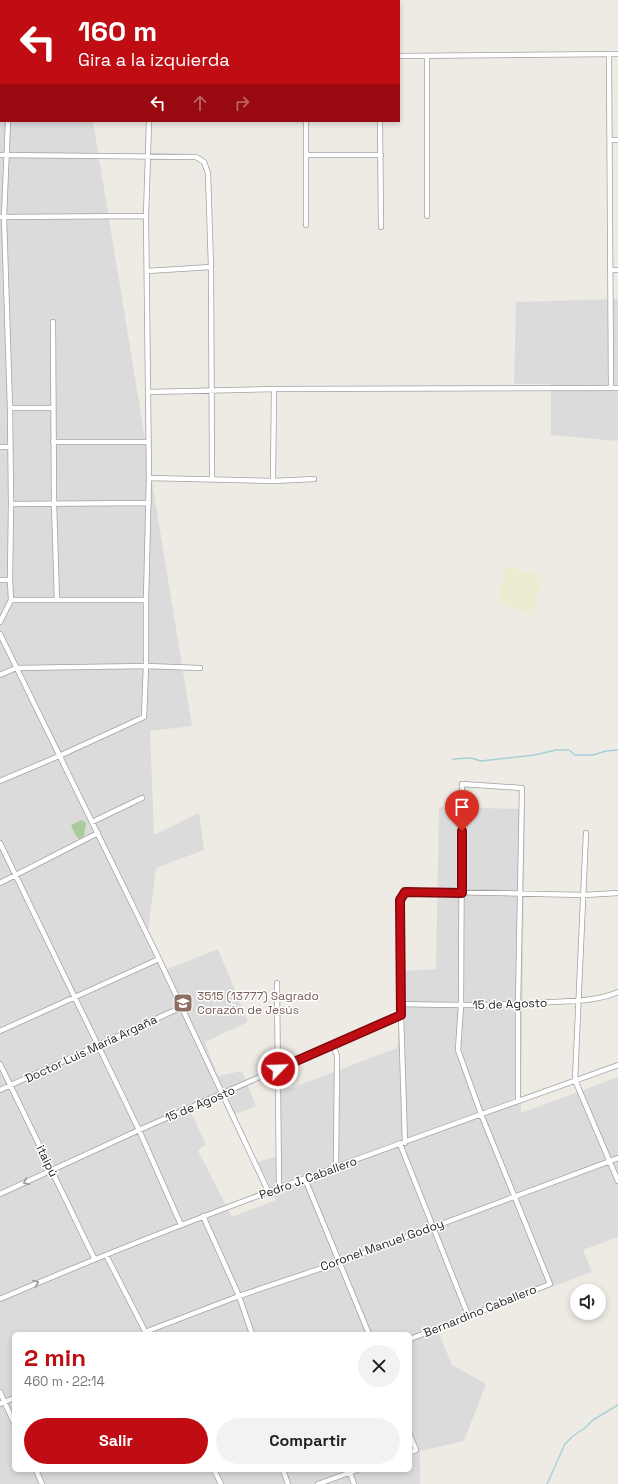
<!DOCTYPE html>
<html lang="es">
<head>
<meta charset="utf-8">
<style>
	body { margin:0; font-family:"Space Grotesk",sans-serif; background:#f2f2f2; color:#202124; height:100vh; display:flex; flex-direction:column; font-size:15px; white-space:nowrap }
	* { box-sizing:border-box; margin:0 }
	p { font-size:13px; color:#757577 }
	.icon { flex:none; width:22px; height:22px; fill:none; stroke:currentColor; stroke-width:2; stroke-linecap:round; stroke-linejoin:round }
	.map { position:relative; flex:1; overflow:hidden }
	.drawer { position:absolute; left:12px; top:1332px; width:400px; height:140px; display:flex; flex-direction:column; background:#fff; border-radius:6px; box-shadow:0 2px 6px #0003 }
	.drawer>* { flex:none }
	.hud { position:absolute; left:0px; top:0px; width:400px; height:122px; box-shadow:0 2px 6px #0003; background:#bf0d13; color:#fff; overflow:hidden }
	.tools { position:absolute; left:570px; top:1284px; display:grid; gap:8px }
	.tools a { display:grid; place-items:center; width:36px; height:36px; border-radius:50%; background:#fff; box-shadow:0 2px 6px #0003; font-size:20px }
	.pin { position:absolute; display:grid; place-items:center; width:34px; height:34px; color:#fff; margin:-41px -17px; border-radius:50% 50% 50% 0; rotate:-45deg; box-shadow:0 0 4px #0007 }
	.pin .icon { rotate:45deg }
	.me { position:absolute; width:44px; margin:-22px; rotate:66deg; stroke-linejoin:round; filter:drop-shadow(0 0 3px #0008) }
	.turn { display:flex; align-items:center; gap:14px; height:84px; padding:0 12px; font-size:18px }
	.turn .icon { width:52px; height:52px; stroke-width:2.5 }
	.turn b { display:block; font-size:28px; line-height:34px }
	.lanes { display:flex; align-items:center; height:38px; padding:0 12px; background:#0003; justify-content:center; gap:20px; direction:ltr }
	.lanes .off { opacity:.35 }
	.round { display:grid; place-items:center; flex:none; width:42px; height:42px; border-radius:21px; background:#f2f2f2 }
	.summary { display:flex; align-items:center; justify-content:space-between; height:68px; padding:0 12px }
	h1 { font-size:24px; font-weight:700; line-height:30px; color:#bf0d13 }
	.cta { display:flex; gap:8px; margin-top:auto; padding:8px 12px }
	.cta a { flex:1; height:46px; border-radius:24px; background:#bf0d13; color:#fff; font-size:16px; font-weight:700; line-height:46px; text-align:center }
	.cta a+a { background:#f2f2f2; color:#202124 }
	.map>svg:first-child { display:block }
	.residential { fill:#dcdbdb; fill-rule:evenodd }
	.farmland { fill:#ebecd1 }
	.forest { fill:#abcb9c }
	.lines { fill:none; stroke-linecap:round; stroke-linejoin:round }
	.stream { stroke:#a8d0d9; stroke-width:1.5 }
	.street-casing { stroke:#a2a2a2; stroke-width:6 }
	.street { stroke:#fff; stroke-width:4.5 }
	.oneway { stroke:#9a9a9a }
	.route-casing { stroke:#7c080c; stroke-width:10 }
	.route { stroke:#bf0d13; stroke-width:7 }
	.labels { text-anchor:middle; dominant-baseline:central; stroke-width:3; stroke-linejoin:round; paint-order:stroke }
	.education-label { font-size:12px; fill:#785e54; stroke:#fff; text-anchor:start }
	.street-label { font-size:12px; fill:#1e1e1e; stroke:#fff }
</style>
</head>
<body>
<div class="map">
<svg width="618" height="1484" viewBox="0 0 618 1484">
	<rect width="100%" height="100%" fill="#eeebe5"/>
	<!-- residential -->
	<path class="residential" d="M0,0h73l-72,1v120h92l99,605 -42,5 4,104 45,-22 5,37 -48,18 -8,64 17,38 53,-21 30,73 -43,20 13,34 24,-5 14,35 -23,9 -9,-19 -35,12 17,36 -8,7 34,66 44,-17 -18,-38 22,-7 1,-63 116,-44 7,-77 32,-2 3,-162 86,2 -4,304 97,-36v160l-35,13 9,22 -155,57 15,36 34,19 -22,57 -44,10v33h-420zM14,1334h396v136h-396z
		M618,299v142l-67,-6v-51h-37l2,-82z"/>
	<!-- farmland -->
	<path class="farmland" d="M506,566l37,10 -10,40 -36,-14z"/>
	<!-- forest -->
	<path class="forest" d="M82,820l4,3 -2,13 -5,3 -4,-5 -4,-9z"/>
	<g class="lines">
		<!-- stream -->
		<path class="stream" d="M453,759l18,-1 10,3 54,-6 21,-5h13l6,5h18l13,-4 12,-1
			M547,1484l18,-40 8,-8 12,-8 8,-8 25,-15"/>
		<!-- street casing -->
		<g class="street-casing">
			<path id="street" d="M336,0v1
				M8,1v-1
				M270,1v-1
				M0,31h1
				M609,54l2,334
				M399,56l219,-2
				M0,91h1
				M306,121v104
				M380,121l1,106
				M610,140h8
				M0,155l196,2 8,5 4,11 3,94 -64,4
				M306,155h75
				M427,216v-160
				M0,217l146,-1
				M211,267l1,212
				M610,270h8
				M53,322l1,182 3,96
				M148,392l126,-3 344,-1
				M10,408h43
				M53,442h96
				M0,447h9
				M149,478l124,3 41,-2
				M273,481l1,-92
				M11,504l138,-1
				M0,580h10
				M11,600h135
				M0,622l11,-22 -1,-20 1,-76 -1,-96 -6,-191 4,-96
				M0,634l159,325 110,234
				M0,675l16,-7 130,-2 54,2
				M0,781l59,-25 85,-39 2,-51v-66l3,-122 -3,-262 3,-95
				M92,822l50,-24
				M586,833l-11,247 43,101
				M0,843l139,287 42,95
				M0,883l98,-50
				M277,983l2,206
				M401,1004c50,1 100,2 151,-2 21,-1 46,-1 66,-10
				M0,1031l159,-72
				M333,1045l4,11 -1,112
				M0,1064l94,194
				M0,1090l182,-83
				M405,1143l-4,-128v-115l4,-9 179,4 34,-2
				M400,1144l68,171
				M305,1179l64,155
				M0,1194l139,-64 262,-115
				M203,1216l36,80 13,38
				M106,1255l40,78
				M0,1299c202,-87 411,-159 618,-234
				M145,1332l94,-36 101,-34 278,-104
				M410,1339l140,-55 -69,-170 -23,-64 3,-45 1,-221 60,4 -4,216v97
				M0,1392l14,31
				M0,1404l14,-6
				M410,1435l6,15 -6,2
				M36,1470l6,14
				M214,1470l7,14
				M283,1470l5,14
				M349,1470l5,14
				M318,1484l39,-14"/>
		</g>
		<!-- street -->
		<use href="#street" class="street"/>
	</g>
	<!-- one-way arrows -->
	<defs><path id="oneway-chevron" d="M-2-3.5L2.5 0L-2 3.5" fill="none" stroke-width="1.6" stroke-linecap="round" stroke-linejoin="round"/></defs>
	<g class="oneway">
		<use href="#oneway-chevron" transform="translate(26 1182) rotate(156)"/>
		<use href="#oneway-chevron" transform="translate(36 1283) rotate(-23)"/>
	</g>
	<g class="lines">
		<!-- route casing -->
		<g class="route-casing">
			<path id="route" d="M278,1069l123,-54 -1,-115 5,-8 57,1v-62"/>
		</g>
		<!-- route -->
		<use href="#route" class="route"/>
	</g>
	<!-- icons -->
	<defs>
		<g id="school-square" transform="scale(1)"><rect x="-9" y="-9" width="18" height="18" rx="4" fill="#8d6e63" stroke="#fff"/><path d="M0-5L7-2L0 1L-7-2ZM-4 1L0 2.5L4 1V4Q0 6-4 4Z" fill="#fff"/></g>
	</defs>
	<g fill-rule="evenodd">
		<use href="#school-square" x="183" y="1003"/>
	</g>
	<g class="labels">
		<!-- education labels -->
		<g class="education-label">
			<text x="197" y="996">3515 (13777) Sagrado<tspan x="197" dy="14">Corazón de Jesús</tspan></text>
		</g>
		<!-- street labels -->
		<g class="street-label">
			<text transform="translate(510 1004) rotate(-2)">15 de Agosto</text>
			<text transform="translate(91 1049) rotate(-25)">Doctor Luis María Argaña</text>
			<text transform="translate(200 1104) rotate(-23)">15 de Agosto</text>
			<text transform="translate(47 1161) rotate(64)">itaipú</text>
			<text transform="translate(308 1178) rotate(-20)">Pedro J. Caballero</text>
			<text transform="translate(382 1245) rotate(-20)">Coronel Manuel Godoy</text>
			<text transform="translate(480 1311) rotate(-22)">Bernardino Caballero</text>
		</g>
	</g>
</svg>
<div class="tools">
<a><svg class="icon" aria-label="sound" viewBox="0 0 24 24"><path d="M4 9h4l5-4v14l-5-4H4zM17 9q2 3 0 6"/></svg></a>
</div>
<div class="pin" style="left:462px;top:831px;background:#d93025"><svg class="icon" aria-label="arrive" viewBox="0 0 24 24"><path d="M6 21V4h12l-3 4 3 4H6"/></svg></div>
<svg class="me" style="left:278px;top:1069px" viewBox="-20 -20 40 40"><circle r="17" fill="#bf0d13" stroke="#fff" stroke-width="3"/><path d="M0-11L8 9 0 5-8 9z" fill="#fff"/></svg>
<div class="hud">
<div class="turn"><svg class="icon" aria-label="left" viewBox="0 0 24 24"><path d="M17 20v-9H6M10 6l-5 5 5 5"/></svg><div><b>160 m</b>Gira a la izquierda</div></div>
<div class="lanes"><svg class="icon" aria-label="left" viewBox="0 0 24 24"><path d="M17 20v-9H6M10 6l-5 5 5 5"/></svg><svg class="icon off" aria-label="ahead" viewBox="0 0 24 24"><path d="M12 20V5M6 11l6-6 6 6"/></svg><svg class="icon off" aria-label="right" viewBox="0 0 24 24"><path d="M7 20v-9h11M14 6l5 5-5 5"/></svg></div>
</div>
<section class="drawer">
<div class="summary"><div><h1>2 min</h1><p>460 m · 22:14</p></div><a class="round"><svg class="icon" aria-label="close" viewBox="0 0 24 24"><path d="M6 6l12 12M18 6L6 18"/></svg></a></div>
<div class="cta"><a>Salir</a><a>Compartir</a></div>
</section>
</div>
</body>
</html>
